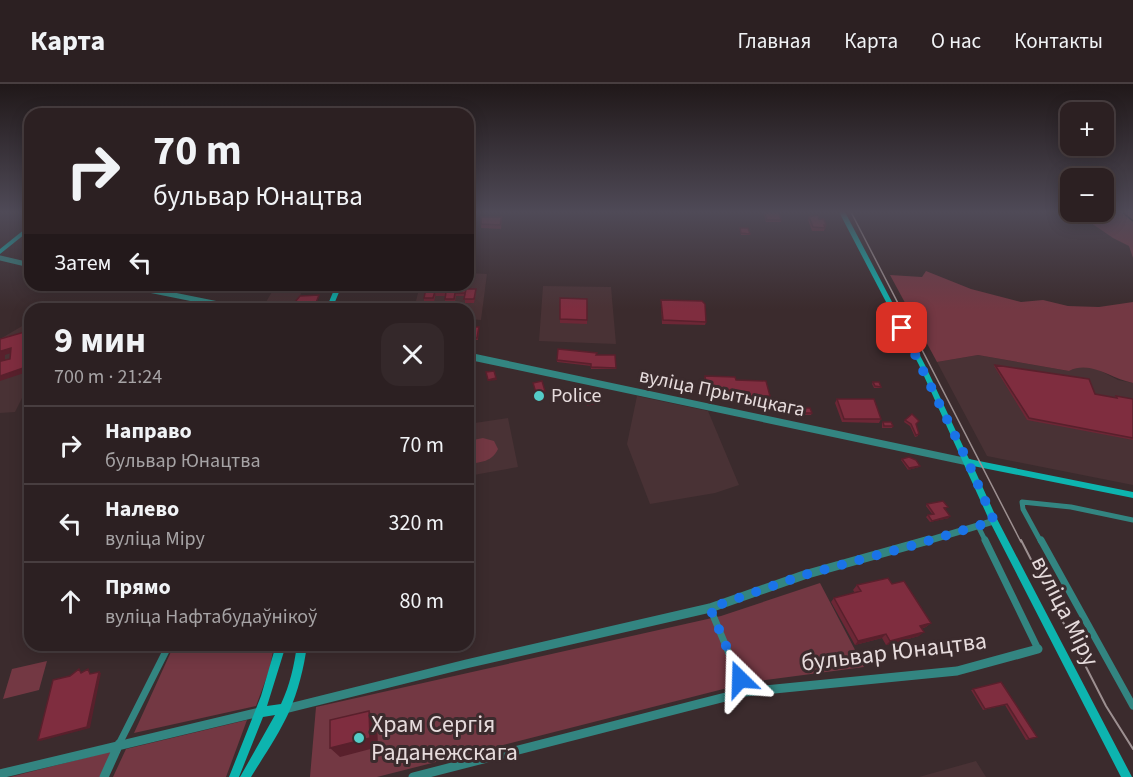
<!DOCTYPE html>
<html lang="ru">
<head>
<meta charset="utf-8">
<style>
	body { margin:0; font-family:"Source Sans 3",sans-serif; background:#34282a; color:#f1f3f6; height:100vh; display:flex; flex-direction:column; font-size:22px; white-space:nowrap }
	* { box-sizing:border-box; margin:0 }
	p { font-size:20px; color:#a6a3a5 }
	.icon { flex:none; width:33px; height:33px; fill:none; stroke:currentColor; stroke-width:2; stroke-linecap:round; stroke-linejoin:round }
	.map { position:relative; flex:1; overflow:hidden }
	.drawer { position:absolute; left:24px; top:219px; width:450px; height:348px; display:flex; flex-direction:column; background:#2c2022; border-radius:18px; box-shadow:0 3px 15px #0003,0 0 0 2px #483e40 }
	.drawer>* { flex:none }
	.hud { position:absolute; left:24px; top:24px; width:450px; height:183px; border-radius:18px; box-shadow:0 3px 15px #0003,0 0 0 2px #483e40; background:#2c2022; color:#f1f3f6; overflow:hidden }
	.controls { position:absolute; left:1060px; top:18px; display:grid; gap:12px }
	.controls a { display:grid; place-items:center; width:54px; height:54px; border-radius:12px; background:#2c2022; box-shadow:0 3px 15px #0003,0 0 0 2px #483e40; font-size:30px }
	.pin { position:absolute; display:grid; place-items:center; width:51px; height:51px; color:#fff; margin:-26px; border-radius:12px; box-shadow:0 3px 9px #0006 }
	.me { position:absolute; width:66px; margin:-33px; rotate:338deg; stroke-linejoin:round; filter:drop-shadow(0 0 4px #0008) }
	.turn { display:flex; align-items:center; gap:21px; height:126px; padding:0 30px; font-size:27px }
	.turn .icon { width:78px; height:78px; stroke-width:2.5 }
	.turn b { display:block; font-size:42px; line-height:51px }
	.then { display:flex; align-items:center; height:57px; padding:0 30px; background:#0003; gap:12px; font-size:22px }
	.round { display:grid; place-items:center; flex:none; width:63px; height:63px; border-radius:18px; background:#34282a }
	.head { display:flex; align-items:center; justify-content:space-between; height:102px; padding:0 30px }
	h1 { font-size:36px; font-weight:700; line-height:45px }
	ul { padding:0; list-style:none }
	li { display:flex; align-items:center; gap:18px; height:78px; padding:0 30px; border-top:2px solid #483e40 }
	li div { flex:1 }
	li b { display:block; font-size:22px }
	li em { font-style:normal }
	header { display:flex; align-items:center; gap:36px; box-sizing:border-box; height:84px; padding:0 30px; background:#2c2022; border-bottom:2px solid #483e40 }
	header strong { font-size:28px }
	nav { display:flex; gap:33px; margin-inline-start:auto; font-size:21px }
	.map>svg:first-child { display:block }
	.built { fill:#493235 }
	.green { fill:#733843 }
	.lines { fill:none; stroke-linecap:round; stroke-linejoin:round }
	.stream { stroke:#061716; stroke-width:1.5 }
	.minor-far1 { stroke:#338581; stroke-width:5 }
	.minor { stroke:#338581; stroke-width:7 }
	.tertiary-far2 { stroke:#338581; stroke-width:5 }
	.tertiary-far1 { stroke:#338581; stroke-width:7 }
	.tertiary { stroke:#338581; stroke-width:9 }
	.secondary { fill:#0db4af; fill-rule:evenodd }
	.tram-far1 { stroke:#9d9091; stroke-width:1.5 }
	.tram { stroke:#9d9091; stroke-width:2 }
	.wall { fill:#6d2736 }
	.shaded-wall { fill:#59202c }
	.building { fill:#7f2d3f; stroke:#59202c; stroke-width:1.5; fill-rule:evenodd }
	.route { stroke:#1a73e8; stroke-width:10; stroke-dasharray:0 18 }
	.poi-dot { fill:#54cdc8; stroke:#3b2b2d; stroke-width:2 }
	.labels { text-anchor:middle; dominant-baseline:central; stroke-width:6; stroke-linejoin:round; paint-order:stroke }
	.street-label { font-size:20px; fill:#e6dbdc; stroke:#3b2b2d }
	.poi-label { font-size:20px; fill:#e6dbdc; stroke:#3b2b2d; text-anchor:start }
	.near-street-label { font-size:24px; fill:#e6dbdc; stroke:#3b2b2d }
	.near-poi-label { font-size:24px; fill:#e6dbdc; stroke:#3b2b2d; text-anchor:start }
</style>
</head>
<body>
<header>
<strong>Карта</strong>
<nav><a>Главная</a><a>Карта</a><a>О нас</a><a>Контакты</a></nav>
</header>
<div class="map">
<svg width="1133" height="693" viewBox="0 0 1133 693">
	<rect width="100%" height="100%" fill="#3b2b2d"/>
	<!-- built -->
	<path class="built" d="M468,189l19,1 -6,46 -13,-1v-10h-54l6,-24h48z
		M276,201h51l-3,8h-23l-2,9 -7,7 -29,-2z
		M543,202l68,1 5,57 -77,-3z
		M29,238l1,72 -7,2 -8,16 -15,1v-74z
		M978,271l91,16 9,-5 19,3 21,11 15,3v102l-146,-29 -50,-94z
		M637,312l71,15 31,74 -24,8 -65,11 -23,-60z
		M508,334l10,49 -50,9v-52z
		M976,677l10,16h-67z"/>
	<!-- green -->
	<path class="green" d="M1075,128h58v46l-4,-12 -16,-8z
		M926,187l45,18 50,13 22,-2 25,6 31,1 34,-5v81c-22,-4 -42,-23 -64,-12l-91,-16 -41,7 -47,-87 32,2z
		M483,354l11,3 4,8c-6,13 -17,13 -30,15v-23z
		M820,499l44,84 -113,15 -374,95h-67l6,-70 405,-91z
		M174,561h100l-4,23 -14,38 -122,27z
		M47,577l-8,29 -36,9 9,-30z
		M247,636l-21,57h-113l13,-28z
		M112,667l-12,26h-90z"/>
	<g class="lines">
		<!-- stream -->
		<path class="stream" d="M1122,128l11,9"/>
		<!-- minor-far1 -->
		<path class="minor-far1" d="M978,442l8,16
			M1041,458l-18,-33 -1,-7 49,5 62,13"/>
		<!-- minor -->
		<path class="minor" d="M985,456l53,109
			M1041,456l92,166
			M710,524l35,84
			M119,660l50,-99"/>
		<!-- tertiary-far2 -->
		<path class="tertiary-far2" d="M0,174l30,7
			M124,201l119,24
			M468,272l5,1"/>
		<!-- tertiary-far1 -->
		<path class="tertiary-far1" d="M468,272l500,106
			M924,458l70,-21"/>
		<!-- tertiary -->
		<path class="tertiary" d="M285,625l181,-45 244,-56 94,-33 125,-35
			M0,690l260,-62
			M104,693l15,-33
			M413,693l332,-85 212,-21 81,-22"/>
		<!-- secondary -->
		<path class="secondary" d="M839,128h6l80,153 44,94 164,33v6l-160,-32 24,53 135,258h-11l-130,-253 -72,-159z
			M30,141v5l-30,24v-5z
			M336,201h6l-10,24h-6z
			M276,561h10l-19,61 14,-2c9,-19 13,-38 16,-59h10c-3,23 -9,46 -18,67 -10,22 -25,44 -38,65h-11l35,-62 -12,2 -24,60h-10l32,-81z"/>
		<!-- tram-far1 -->
		<path class="tram-far1" d="M851,128l170,330"/>
		<!-- tram -->
		<path class="tram" d="M1021,456l85,166 27,43"/>
	</g>
	<!-- wall -->
	<path class="wall" d="M763,128h16l2,8v2h-15z
		M502,133l-1,12 -20,-1v-4z
		M809,133l10,2 7,6 -2,6h-12l-4,-11z
		M740,144l10,6v1h-9z
		M467,201v4h9v4l-2,10h-9v-7h-9l-1,6h-10v-6h-9v-3l-2,9h-10v-4l12,-10v2l12,-2h8z
		M587,215v25l-27,-1v-4z
		M661,216l45,22 -1,3 -43,-1z
		M468,243h11l-1,13h-10z
		M558,265l38,6 20,13v1h-25v-3l-34,-4z
		M995,281l100,29 19,4 2,-2 17,3v41l-106,-20 -33,-54z
		M653,292h10v8l-10,-1z
		M705,292l31,4 34,16 -1,4h-20l-1,-4 -42,-4 -2,-12z
		M873,298l8,5 -1,1h-6l-2,-4z
		M837,315l44,20 -2,4 -37,-1 -7,-19z
		M802,324l10,5 -1,2h-8l-2,-6z
		M905,336l11,5 2,11 -3,1 -5,-11 -6,-4z
		M883,338l10,4 -1,2h-10v-5z
		M902,375l18,7 -1,1 -11,3 -7,-10z
		M927,420l20,5h-2l4,9 -19,4 -4,-5 2,-2 4,-1 -6,-8z
		M892,500l39,39 -5,4 -5,2 -2,7 -33,9 -4,-7 -27,7 -24,-43 3,-4 21,-5 -2,-3 4,-5z
		M1001,598l34,56 -9,2 -21,-35 -22,5 -12,-20z"/>
	<!-- shaded-wall -->
	<path class="shaded-wall" d="M319,211v2l-5,12h-4z
		M11,264l3,4 -9,3v10l-4,-4v-10z
		M30,273v14l-30,10v-5z
		M496,294l1,2 -9,1v-1z
		M545,307v2l-9,2v-2z
		M596,319v1l-9,2v-2z
		M920,382l-1,1 -11,3 1,-2z
		M950,432l-1,2 -19,4 2,-1z
		M931,539l-5,4 -11,3 5,-4z
		M924,548l-5,4 -33,9 4,-4z
		M886,550l-4,4 -27,7 3,-4z
		M99,588l2,1 -11,55 -50,13 -2,-1z
		M369,627l8,10 1,26 -38,10 -10,-9z"/>
	<!-- building -->
	<path class="building" d="M764,128h15l2,8h-14z
		M818,131l1,4h5l2,6h-2l1,3 -12,-1 -4,-10z
		M481,133h21l-2,8 -19,-1z
		M740,144h8l2,6 -9,-1z
		M438,201h10l-1,3h9l1,-3h10l-2,8h-10l-1,6h-9l1,-7h-10z
		M426,204h10l-3,10h-9z
		M466,205h10l-2,10h-10z
		M319,211l-5,13 -4,1 -20,-1 10,-12z
		M560,214l27,1v21l-27,-1z
		M661,216l41,1 3,3 1,18 -43,-2z
		M468,243h11l-2,11h-9z
		M28,247v8h2v18l-1,1v8l-29,10v-37zM11,264l-1,11 -9,2v-10z
		M558,265l39,4 -1,2h19l1,13 -25,-1v-3l-34,-4z
		M995,281l94,14 6,15 22,4 -1,-2 17,3v39l-104,-20z
		M494,287l2,7 -8,2 -2,-8z
		M653,292h10v6l-10,-1z
		M705,292l30,1 1,3 30,1 4,15h-20l-1,-4 -42,-4z
		M542,297l3,10 -9,2 -3,-10z
		M873,298h6l2,5 -6,-1z
		M592,309l4,10 -9,1 -4,-10z
		M837,315h37l7,20h-37z
		M802,324h8l2,5h-8z
		M912,330l7,7 -3,3 3,10 -3,1 -5,-11 -6,-4z
		M883,338h8l2,4h-9z
		M909,373l7,3 4,6 -11,2 -7,-9z
		M943,417l5,6 -4,1 6,8 -18,5 -4,-6 6,-1 -7,-10z
		M888,494l4,6 12,-3 27,42 -11,3 4,6 -34,9 -4,-7 -28,7 -24,-43 27,-7 -4,-6z
		M79,585l2,4 7,-4 2,5 9,-2 -12,55 -49,13 15,-60 17,-4z
		M1001,598l36,55 -8,2 -22,-35 -22,5 -12,-20z
		M369,627l1,27 -40,10v-28z"/>
	<!-- sky -->
	<linearGradient id="sky" x2="0" y2="1"><stop stop-color="#201819"/><stop offset="0.57" stop-color="#4f4a57"/><stop offset="1" stop-color="#4f4a57" stop-opacity="0"/></linearGradient>
	<rect width="1133" height="225" fill="url(#sky)"/>
	<g class="lines">
		<!-- route -->
		<path class="route" d="M740,595l-30,-71 94,-33 107,-29 83,-25 -26,-59 -66,-134"/>
	</g>
	<!-- markers -->
	<g class="poi-dot">
		<circle cx="539" cy="312" r="6"/>
		<circle cx="359" cy="654" r="6"/>
	</g>
	<g class="labels">
		<!-- street labels -->
		<g class="street-label">
			<text transform="translate(722 309) rotate(12)">вуліца Прытыцкага</text>
		</g>
		<!-- poi labels -->
		<g class="poi-label">
			<text x="551" y="312">Police</text>
		</g>
		<!-- near-street labels -->
		<g class="near-street-label">
			<text transform="translate(1065 527) rotate(63)">вуліца Міру</text>
			<text transform="translate(894 568) rotate(-7)">бульвар Юнацтва</text>
		</g>
		<!-- near-poi labels -->
		<g class="near-poi-label">
			<text x="371" y="640">Храм Сергія<tspan x="371" dy="28">Раданежскага</tspan></text>
		</g>
	</g>
</svg>
<div class="controls">
<a>+</a>
<a>−</a>
</div>
<div class="pin" style="left:902px;top:244px;background:#d93025"><svg class="icon" aria-label="arrive" viewBox="0 0 24 24"><path d="M6 21V4h12l-3 4 3 4H6"/></svg></div>
<svg class="me" style="left:740px;top:595px" viewBox="-20 -20 40 40"><path d="M0-17L14 15 0 8-14 15z" fill="#1a73e8" stroke="#fff" stroke-width="4"/></svg>
<div class="hud">
<div class="turn"><svg class="icon" aria-label="right" viewBox="0 0 24 24"><path d="M7 20v-9h11M14 6l5 5-5 5"/></svg><div><b>70 m</b>бульвар Юнацтва</div></div>
<div class="then">Затем<svg class="icon" aria-label="left" viewBox="0 0 24 24"><path d="M17 20v-9H6M10 6l-5 5 5 5"/></svg></div>
</div>
<section class="drawer">
<div class="head"><div><h1>9 мин</h1><p>700 m · 21:24</p></div><a class="round"><svg class="icon" aria-label="close" viewBox="0 0 24 24"><path d="M6 6l12 12M18 6L6 18"/></svg></a></div>
<ul>
<li><svg class="icon" aria-label="right" viewBox="0 0 24 24"><path d="M7 20v-9h11M14 6l5 5-5 5"/></svg><div><b>Направо</b><p>бульвар Юнацтва</p></div><em>70 m</em></li>
<li><svg class="icon" aria-label="left" viewBox="0 0 24 24"><path d="M17 20v-9H6M10 6l-5 5 5 5"/></svg><div><b>Налево</b><p>вуліца Міру</p></div><em>320 m</em></li>
<li><svg class="icon" aria-label="ahead" viewBox="0 0 24 24"><path d="M12 20V5M6 11l6-6 6 6"/></svg><div><b>Прямо</b><p>вуліца Нафтабудаўнікоў</p></div><em>80 m</em></li>
</ul>
</section>
</div>
</body>
</html>
